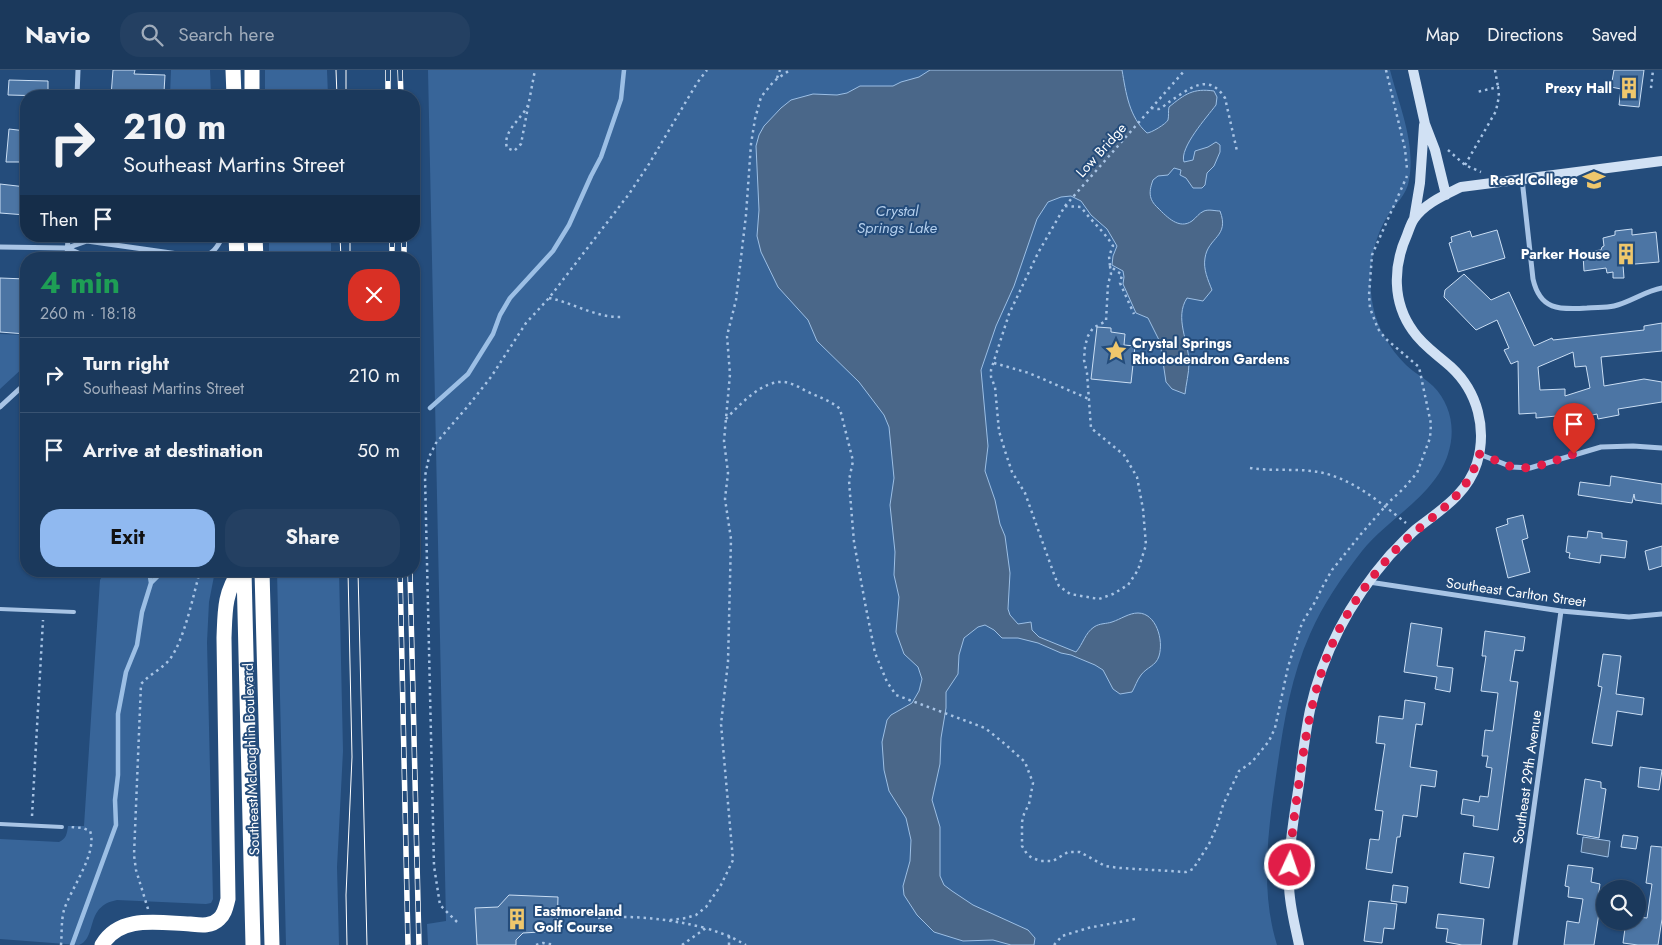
<!DOCTYPE html>
<html lang="en">
<head>
<meta charset="utf-8">
<style>
	body { margin:0; font-family:Jost,sans-serif; background:#244062; color:#f1f3f6; height:100vh; display:flex; flex-direction:column; font-size:19px; white-space:nowrap }
	* { box-sizing:border-box; margin:0 }
	p { font-size:16px; color:#a0acbb }
	.icon { flex:none; width:28px; height:28px; fill:none; stroke:currentColor; stroke-width:2; stroke-linecap:round; stroke-linejoin:round }
	.map { position:relative; flex:1; overflow:hidden }
	.sheet { position:absolute; left:20px; top:182px; width:400px; height:325px; display:flex; flex-direction:column; background:#1b395c; border-radius:20px; box-shadow:0 1px 4px #0004,0 0 0 1px #395372 }
	.sheet>* { flex:none }
	.top-card { position:absolute; left:20px; top:20px; width:400px; height:152px; border-radius:20px; box-shadow:0 1px 4px #0004,0 0 0 1px #395372; background:#1b395c; color:#f1f3f6; overflow:hidden }
	.controls { position:absolute; left:1596px; top:810px; display:grid; gap:10px }
	.controls a { display:grid; place-items:center; width:50px; height:50px; border-radius:50%; background:#1b395c; box-shadow:0 1px 4px #0004,0 0 0 1px #395372; font-size:25px }
	.pin { position:absolute; display:grid; place-items:center; width:42px; height:42px; color:#fff; margin:-51px -21px; border-radius:50% 50% 50% 0; rotate:-45deg; box-shadow:0 0 5px #0007 }
	.pin .icon { rotate:45deg }
	.me { position:absolute; width:55px; margin:-28px; rotate:3deg; stroke-linejoin:round; filter:drop-shadow(0 0 4px #0008) }
	.turn { display:flex; align-items:center; gap:18px; height:105px; padding:0 20px; font-size:22px }
	.turn .icon { width:65px; height:65px; stroke-width:2.5 }
	.turn b { display:block; font-size:35px; line-height:42px }
	.then { display:flex; align-items:center; height:48px; padding:0 20px; background:#0003; gap:10px; font-size:19px }
	.round { display:grid; place-items:center; flex:none; width:52px; height:52px; border-radius:20px; background:#244062 }
	.head { display:flex; align-items:center; justify-content:space-between; height:85px; padding:0 20px }
	h1 { font-size:30px; font-weight:700; line-height:38px; color:#1e9e55 }
	.action { display:flex; gap:10px; margin-top:auto; padding:10px 20px }
	.action a { flex:1; height:58px; border-radius:20px; background:#90b9f0; color:#111; font-size:20px; font-weight:700; line-height:58px; text-align:center }
	.action a+a { background:#244062; color:#f1f3f6 }
	ul { padding:0; list-style:none }
	li { display:flex; align-items:center; gap:15px; height:75px; padding:0 20px; border-top:1px solid #395372 }
	li div { flex:1 }
	li b { display:block; font-size:19px }
	li em { font-style:normal }
	header { display:flex; align-items:center; gap:30px; box-sizing:border-box; height:70px; padding:0 25px; background:#1b395c; border-bottom:1px solid #395372 }
	header strong { font-size:24px }
	nav { display:flex; gap:28px; margin-inline-start:auto; font-size:18px }
	.search { width:350px; height:45px; background:#244062; display:flex; align-items:center; gap:12px; box-sizing:border-box; padding:0 18px; border-radius:20px; color:#a0acbb; font-size:19px }
	.map>svg:first-child { display:block }
	.green { fill:#386599 }
	.water { fill:#4a6789; stroke:#9cbfe5 }
	.lines { fill:none; stroke-linecap:round; stroke-linejoin:round }
	.stream { stroke:#9cbfe5; stroke-width:4.5 }
	.building { fill:#4c75a4; stroke:#cadef4; fill-rule:evenodd }
	.path { stroke:#a8c4e5; stroke-width:2.5; stroke-dasharray:2.5 4; stroke-linecap:butt }
	.lane { stroke:#a8c4e5; stroke-width:4 }
	.street { stroke:#a8c4e5; stroke-width:5 }
	.secondary { stroke:#d1e1f4; stroke-width:10 }
	.highway { stroke:#fff; stroke-width:15 }
	.tram { stroke:#fff; stroke-width:1 }
	.rail-casing { stroke:#fff; stroke-width:5.5 }
	.rail { stroke:#244c7b; stroke-width:4; stroke-dasharray:11; stroke-linecap:butt }
	.route { stroke:#e11d48; stroke-width:9; stroke-dasharray:0 16.2 }
	.labels { text-anchor:middle; dominant-baseline:central; stroke-width:4; stroke-linejoin:round; paint-order:stroke }
	.poi-label { font-size:14px; font-weight:bold; fill:#fff; stroke:#244c7b; text-anchor:end }
	.street-label { font-size:14px; fill:#fff; stroke:#244c7b }
	.water-label { font-size:15px; font-style:italic; fill:#b3ceec; stroke:#244c7b }
</style>
</head>
<body>
<header>
<strong>Navio</strong>
<div class="search"><svg class="icon" aria-label="search" viewBox="0 0 24 24"><circle cx="10" cy="10" r="6"/><path d="M15 15l6 6"/></svg>Search here</div>
<nav><a>Map</a><a>Directions</a><a>Saved</a></nav>
</header>
<div class="map">
<svg width="1662" height="875" viewBox="0 0 1662 875">
	<rect width="100%" height="100%" fill="#244c7b"/>
	<!-- green -->
	<path class="green" d="M171,0h39l1,26h-41z
		M265,0h62l1,26h-63z
		M428,0h962c9,35 26,73 19,110 -2,15 -14,24 -22,37 -16,27 -20,59 -14,89 4,22 17,43 33,59 8,8 19,13 27,21 18,18 23,44 15,68 -13,42 -60,64 -86,97 -20,26 -39,53 -52,83 -20,45 -27,93 -34,142 -8,55 -16,114 1,169h-849l-1,-21 19,-3z
		M192,166h22v5l-22,1z
		M269,166h62v23h-62z
		M0,264l26,1v30l-26,24z
		M114,501h101l-6,31 -2,40 6,257 -2,4 -5,1 -89,-4c-33,6 -19,38 -38,45l-79,-6v-100l59,3c7,-3 8,-8 9,-16h16l16,-246 3,-5 6,3 2,-6z
		M277,501h62l4,180 -6,116 2,78h-53z"/>
	<!-- water -->
	<path class="water" d="M930,0h192c4,23 7,47 25,63 4,0 19,-9 21,-13 1,-4 0,-9 1,-13 16,-13 24,-19 45,-16l3,6 -1,8c-9,12 -37,43 -32,57l9,-2 2,-9 13,-4 8,-5 4,3v7l-6,14 -7,7 -2,12 -3,3h-9l-7,-10 -6,-3 1,-5 -7,-2 -6,7 -10,1 -5,4c-4,11 -5,19 5,28 9,9 21,22 34,13 4,-3 7,-8 12,-10 5,-2 11,0 16,0 10,26 -12,26 -15,47 -2,11 3,22 7,32l-9,11 -16,-3c-13,20 2,44 2,65 0,10 -3,21 -4,31l-13,-5 -6,-7 -6,-40 -12,-24 -12,-5 -13,-29 1,-7 -1,-6 -11,-6 1,-9 4,-10 -10,-17 -16,-14 -10,-14 -10,-5 -10,1 -13,5 -11,17 -23,67 -18,40 -15,44 7,76 -3,25 10,29 5,24 5,12 5,37 -2,36 2,6 8,9 13,-2 1,8 7,7 37,15c7,-8 9,-19 18,-25 6,-4 12,-3 18,-5 9,-3 17,-9 26,-9 18,0 26,27 21,43 -3,10 -12,11 -18,19 -4,5 -6,12 -9,17l-12,2 -7,-5 -10,-19 -8,-5 -24,-10 -10,-2 -23,-10 -20,-5h-16l-8,-8 -9,-5 -7,2 -14,11 -5,17 -1,19 -12,18v16l-5,30 -1,26 -8,36 8,27v49l4,9 8,6 21,14 55,25 7,8 -1,7h-23l-18,-5 -30,1 -29,-9 -17,-17 -13,-20 -1,-9 7,-25 1,-21 -5,-22 -17,-27 -5,-21 -2,-28 5,-22 4,-5 21,-12 7,-12 3,-12 -4,-12 -14,-13 -8,-22 3,-35 -5,-22 1,-23 -5,-47 4,-27 -5,-51 -5,-12 -25,-33 -42,-41 -9,-21 -30,-33 -17,-35 -4,-16 2,-26 -3,-64 3,-11 5,-9 17,-18 10,-8 22,-6 24,1 10,-2 13,-7h33l8,-4 18,-5z
		M1583,767l27,4 -2,16 -27,-5z"/>
	<g class="lines">
		<!-- stream -->
		<path class="stream" d="M430,338l38,-34 25,-40 7,-19 10,-17 43,-47 16,-26 22,-49 10,-19 20,-58 3,-29
			M149,501l2,12
			M72,875l44,-120 -1,-25 3,-25v-61l8,-42 11,-27 5,-33 9,-29 12,-12"/>
	</g>
	<!-- building -->
	<path class="building" d="M113,0h22l-1,4 31,1 -1,17 -31,-1v5h-22z
		M1614,0h30l-5,37 -20,-2 2,-16 -10,-2z
		M9,10l39,1v15l-40,-1z
		M9,59l17,2v31h-20z
		M0,114l26,3v28l-26,-2z
		M1632,159v6l24,-3 3,30 -36,3 1,13h-11v-6l-6,1 -1,-5 -22,3 -1,-16h3l-1,-3 16,-2 1,-3 2,-1 -1,-8 12,-3v-4z
		M1497,160l8,28 -47,14 -9,-29 3,-1 -1,-5 19,-6 2,6z
		M1464,204l27,26 18,-8 25,54 18,-8 1,2 91,-10v-4l18,-3v28l-61,6 3,29 40,-7 18,3v20l-44,7 1,6 -21,4 -1,-5 -9,2 -1,-3 -51,5v-5l-17,1 -1,-53 -7,3 -7,-14 5,-2 -12,-28 -21,10 -32,-33 1,-7zM1573,282l2,15 11,-1 4,22 -25,8v-7l-25,1 -2,-23z
		M0,208l26,1v55l-26,-2z
		M1097,257l14,1v4l14,2 -1,11 11,1 -4,37 -40,-4z
		M1611,406l51,8v20l-27,-4 -1,-6 -2,9 -54,-8 2,-13 30,4z
		M1523,445l5,23 -6,2 8,32 -22,6 -12,-50 12,-4 -1,-5z
		M1588,461l14,2v5l25,3 -2,17 -24,-3 -1,8 -31,-5 1,-5 -4,-1 2,-16 19,2z
		M1662,476v20l-13,4 -4,-19z
		M1411,553l31,5 -5,38 16,2 -3,24 -15,-3 2,-12 -33,-5z
		M1485,561l40,6 -2,14 -8,-1 -5,31 8,1 -20,148 -25,-4 1,-10 -13,-2 2,-15 16,3 1,-6 8,1 4,-29 -6,-1 2,-11h-6l3,-26 8,1 5,-38 -17,-2 5,-35h-4z
		M1603,584l18,2 -5,38 28,4 -2,17 -25,-4 -5,35 -20,-3 10,-56 -4,-1z
		M1405,630l20,3 -3,22 -6,-1 -6,43 27,4 -2,16 -14,-2 -4,32 -14,-2 -3,22h-3l-5,36 -26,-4 4,-30 9,1 4,-29 -8,-1 10,-66 -9,-1 3,-27 24,3z
		M1640,697l22,3 -3,20 -21,-3z
		M1585,709l16,3v6l5,1 -7,49 -22,-4z
		M1623,765l15,2 -2,12 -15,-2z
		M1651,776l11,1v72l-4,26h-20l-15,-2 3,-22h12v-4l9,1 5,-34 -6,-1z
		M1464,783l30,4 -5,31 -29,-5z
		M1568,795l25,3 -2,14 9,2 -2,15 3,1 -7,45h-30l3,-24 12,2 4,-24 -15,-2 1,-10 -4,-1z
		M1393,815l15,2 -2,16 -15,-2z
		M509,825l49,2 -1,34 -34,2 -7,7v5h-39l-2,-37 23,-1z
		M1369,831l28,3 -3,25 -10,-1 -2,15 -18,-2z
		M1438,844l46,5 -3,26h-19l-16,-3 2,-13 -12,-1z"/>
	<g class="lines">
		<!-- path -->
		<path class="path" d="M1386,0l19,79 2,20
			M1495,0l3,17
			M777,8l3,-8
			M1651,18l2,-18
			M528,35c-6,14 -26,26 -21,43l7,3 7,-7 14,-74
			M1151,38c3,0 5,1 8,1 3,-1 7,-5 10,-7 19,-12 39,-31 56,-4l12,53
			M1448,80l17,15 16,7
			M1465,95l31,-54 3,-15 -1,-9 -21,5
			M1065,136l16,1c10,14 23,24 32,39l-4,10 1,10 12,9 -2,8 14,31
			M1110,196l1,8 -3,10 -2,37 -13,7 -5,8 -3,10 -1,14 3,13 4,55 33,27 13,22 6,32 3,36 -8,25 -10,15 -15,9 -14,5 -29,-5 -11,-8 -4,-9 -30,-84 -13,-21 -7,-21 -6,-20 -4,-44 -4,-10v-7l18,-56 29,-61 27,-47 120,-136
			M549,228c25,5 47,20 73,19
			M994,293l35,10 60,26
			M726,349c14,-15 37,-39 58,-37 8,1 15,5 22,9 12,6 24,9 34,18l13,52 -4,19 1,14 4,48 11,61 10,50 12,29 9,13 89,33 20,16 20,18 8,21 -4,21 -5,10 -2,8v24l5,8 5,4 9,3h12l15,-9h12l25,14 15,2 66,4 7,-3 16,-25 8,-18 6,-21 16,-34 13,-9 17,-21 6,-13 13,-61 14,-44 13,-21 9,-18 8,-14 29,-36 28,-32 14,-13 14,-16 13,-35 1,-14 -12,-57 -33,-28 -8,-10 -8,-21 -1,-13 3,-40 35,-79
			M1250,398c25,4 53,-1 77,6 30,8 56,31 79,49
			M32,746l11,-196
			M148,839l-12,-39 -2,-15 7,-171c9,-10 21,-15 29,-25 15,-21 23,-63 30,-88
			M598,848c39,-3 70,1 108,10
			M670,850l16,-2 10,-3 10,-8 15,-22 12,-25 -12,-136 7,-62 3,-123 -6,-40 3,-26 -4,-32 6,-67 -3,-38 9,-36 10,-85 5,-71 4,-25 6,-22 13,-16 16,-11
			M457,852l-17,-17 -6,-39 -9,-390 4,-19 7,-14 32,-37 23,-29 35,-54 23,-25 80,-104 20,-30 48,-81 10,-13
			M61,875c1,-11 0,-24 3,-35 7,-22 34,-57 26,-79l-7,-3 -13,-1
			M536,875l7,-2 12,2
			M682,875l24,-17 23,8 17,9
			M729,875v-9
			M1054,875l8,-9 26,-8 47,-9"/>
		<!-- lane -->
		<path class="lane" d="M0,539l74,3
			M0,754l62,3"/>
		<!-- street -->
		<path class="street" d="M77,26l1,-26
			M1522,109l11,100c7,31 26,31 54,29 9,-1 18,0 27,-2 17,-4 31,-15 48,-18
			M0,177l67,1 20,-7 112,16c14,-2 18,-9 24,-21
			M67,178l18,8 20,3
			M67,189l1,-23
			M0,337l26,-24
			M1479,384l33,13 18,1 71,-21 32,-1 29,2
			M1369,512l192,29 68,6 33,-3
			M1515,875l46,-334"/>
		<!-- secondary -->
		<path class="secondary" d="M1413,0l12,54 10,26 11,45
			M1414,149l6,-36 4,-58
			M1299,875c-4,-20 -10,-41 -10,-61 -1,-33 5,-67 10,-100 3,-25 6,-50 11,-74 13,-59 41,-110 80,-155 8,-8 16,-17 25,-25 24,-19 52,-35 62,-67 10,-34 1,-71 -26,-96 -13,-12 -28,-21 -38,-36 -21,-29 -20,-65 -6,-96 2,-5 4,-12 7,-16 11,-16 31,-24 47,-32l201,-26"/>
		<!-- highway -->
		<path class="highway" d="M233,0l1,26
			M252,0v26
			M236,166l1,23
			M255,166l1,23
			M244,501l9,374
			M262,501l10,374
			M102,875c18,-31 58,-22 88,-21 10,1 21,3 29,-5 6,-5 7,-13 9,-20l-4,-261c1,-25 0,-46 16,-67"/>
		<!-- tram -->
		<path class="tram" d="M336,0l1,26
			M346,0v26
			M340,166l1,23
			M350,166v23
			M358,501l9,374
			M347,875l-1,-50 6,-138 -4,-186"/>
		<!-- rail casing -->
		<g class="rail-casing">
			<path id="rail" d="M388,0v26
				M400,0l1,26
				M392,166v23
				M404,166v23
				M400,501l8,374
				M410,501l9,374"/>
		</g>
		<!-- rail -->
		<use href="#rail" class="rail"/>
	</g>
	<g class="lines">
		<!-- route -->
		<path class="route" d="M1290,795c1,-30 6,-60 10,-90 13,-91 28,-149 91,-220 31,-36 76,-52 88,-101 12,3 22,10 34,13 20,4 42,-7 61,-13"/>
	</g>
	<!-- icons -->
	<defs>
		<g id="building-bare" transform="scale(1.725)"><path d="M-4-6H4V6H1V3H-1V6H-4ZM-2.5-4.3h1.7v1.8h-1.7ZM.8-4.3h1.7v1.8H.8ZM-2.5-1h1.7V.8h-1.7ZM.8-1h1.7V.8H.8Z" fill="#efc76c" stroke="#244c7b" stroke-width="2.5" paint-order="stroke"/></g>
		<g id="university-bare" transform="scale(1.725)"><path d="M0-5L7-2L0 1L-7-2ZM-4 1L0 2.5L4 1V4Q0 6-4 4Z" fill="#efc76c" stroke="#244c7b" stroke-width="2.5" paint-order="stroke"/></g>
		<g id="sight-bare" transform="scale(1.725)"><path d="M0-6L1.8-2.2L6-1.7L2.9 1.2L3.7 5.4L0 3.3L-3.7 5.4L-2.9 1.2L-6-1.7L-1.8-2.2Z" fill="#efc76c" stroke="#244c7b" stroke-width="2.5" paint-order="stroke"/></g>
	</defs>
	<g fill-rule="evenodd">
		<use href="#building-bare" x="1629" y="18"/>
		<use href="#university-bare" x="1594" y="110"/>
		<use href="#building-bare" x="1626" y="184"/>
		<use href="#sight-bare" x="1116" y="281"/>
		<use href="#building-bare" x="517" y="849"/>
	</g>
	<g class="labels">
		<!-- poi labels -->
		<g class="poi-label">
			<text x="1612" y="18">Prexy Hall</text>
			<text x="1578" y="110">Reed College</text>
			<text x="1610" y="184">Parker House</text>
			<text x="1132" y="273" text-anchor="start">Crystal Springs<tspan x="1132" dy="16">Rhododendron Gardens</tspan></text>
			<text x="534" y="841" text-anchor="start">Eastmoreland<tspan x="534" dy="16">Golf Course</tspan></text>
		</g>
		<!-- street labels -->
		<g class="street-label">
			<text transform="translate(1101 80) rotate(-48)">Low Bridge</text>
			<text transform="translate(1516 522) rotate(8)">Southeast Carlton Street</text>
			<text transform="translate(251 689) rotate(-92)">Southeast McLoughlin Boulevard</text>
			<text transform="translate(1527 707) rotate(-82)">Southeast 29th Avenue</text>
		</g>
		<!-- water labels -->
		<g class="water-label">
			<text x="897" y="141">Crystal<tspan x="897" dy="17">Springs Lake</tspan></text>
		</g>
	</g>
</svg>
<div class="controls">
<a><svg class="icon" aria-label="search" viewBox="0 0 24 24"><circle cx="10" cy="10" r="6"/><path d="M15 15l6 6"/></svg></a>
</div>
<div class="pin" style="left:1574px;top:384px;background:#d93025"><svg class="icon" aria-label="arrive" viewBox="0 0 24 24"><path d="M6 21V4h12l-3 4 3 4H6"/></svg></div>
<svg class="me" style="left:1290px;top:795px" viewBox="-20 -20 40 40"><circle r="17" fill="#e11d48" stroke="#fff" stroke-width="3"/><path d="M0-11L8 9 0 5-8 9z" fill="#fff"/></svg>
<div class="top-card">
<div class="turn"><svg class="icon" aria-label="right" viewBox="0 0 24 24"><path d="M7 20v-9h11M14 6l5 5-5 5"/></svg><div><b>210 m</b>Southeast Martins Street</div></div>
<div class="then">Then<svg class="icon" aria-label="arrive" viewBox="0 0 24 24"><path d="M6 21V4h12l-3 4 3 4H6"/></svg></div>
</div>
<section class="sheet">
<div class="head"><div><h1>4 min</h1><p>260 m · 18:18</p></div><a class="round" style="background:#d93025;color:#fff"><svg class="icon" aria-label="close" viewBox="0 0 24 24"><path d="M6 6l12 12M18 6L6 18"/></svg></a></div>
<ul>
<li><svg class="icon" aria-label="right" viewBox="0 0 24 24"><path d="M7 20v-9h11M14 6l5 5-5 5"/></svg><div><b>Turn right</b><p>Southeast Martins Street</p></div><em>210 m</em></li>
<li><svg class="icon" aria-label="arrive" viewBox="0 0 24 24"><path d="M6 21V4h12l-3 4 3 4H6"/></svg><div><b>Arrive at destination</b></div><em>50 m</em></li>
</ul>
<div class="action"><a>Exit</a><a>Share</a></div>
</section>
</div>
</body>
</html>
